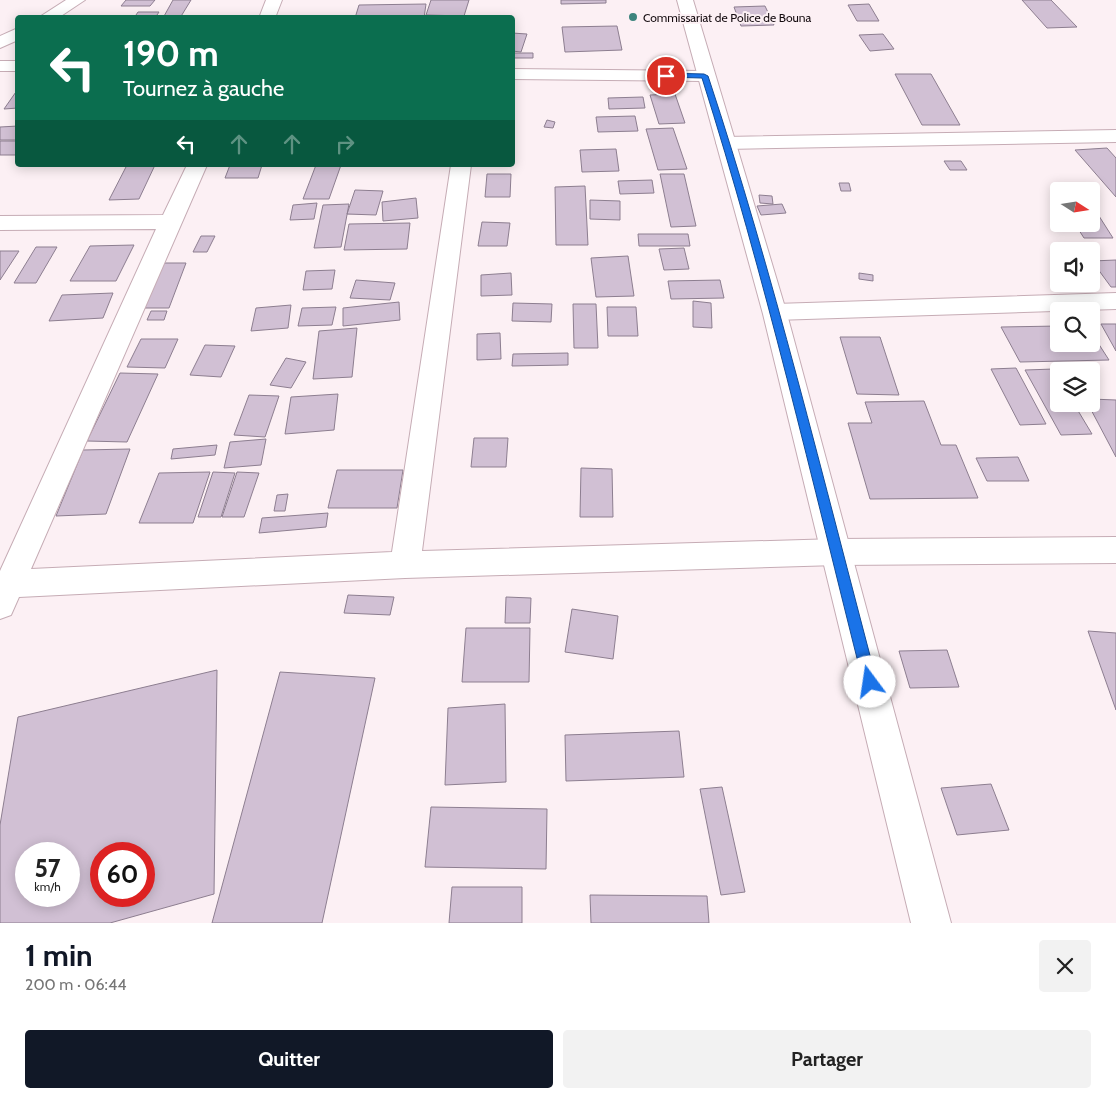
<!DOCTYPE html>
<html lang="fr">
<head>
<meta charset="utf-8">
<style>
	body { margin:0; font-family:Cabin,sans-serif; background:#f2f2f2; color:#222; height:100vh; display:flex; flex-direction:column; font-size:19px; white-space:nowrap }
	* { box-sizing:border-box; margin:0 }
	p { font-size:16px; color:#767676 }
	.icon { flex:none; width:28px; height:28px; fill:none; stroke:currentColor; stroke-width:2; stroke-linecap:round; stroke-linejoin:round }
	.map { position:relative; height:923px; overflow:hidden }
	.details { display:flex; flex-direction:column; background:#fff; flex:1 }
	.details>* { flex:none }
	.banner { position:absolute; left:15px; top:15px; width:500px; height:152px; border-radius:5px; box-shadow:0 2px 12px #0003; background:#0b6e4f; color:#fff; overflow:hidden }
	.needle { width:32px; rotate:102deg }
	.fabs { position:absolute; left:1050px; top:182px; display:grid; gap:10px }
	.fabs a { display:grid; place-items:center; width:50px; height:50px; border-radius:5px; background:#fff; box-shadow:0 2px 12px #0003; font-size:25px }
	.speed { position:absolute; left:15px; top:842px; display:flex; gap:10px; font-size:25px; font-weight:700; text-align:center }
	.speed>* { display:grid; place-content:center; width:65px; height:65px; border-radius:50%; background:#fff; box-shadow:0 2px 12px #0003; line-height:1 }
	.speed small { font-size:12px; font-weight:400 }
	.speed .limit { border:8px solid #d22; background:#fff; color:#111 }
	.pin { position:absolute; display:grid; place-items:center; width:42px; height:42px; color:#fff; margin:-21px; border:2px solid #fff; border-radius:50%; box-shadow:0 1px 5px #0007 }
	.me { position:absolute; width:55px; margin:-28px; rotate:346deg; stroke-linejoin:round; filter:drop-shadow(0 0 4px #0008) }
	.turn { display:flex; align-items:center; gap:18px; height:105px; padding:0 25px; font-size:22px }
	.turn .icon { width:65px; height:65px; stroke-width:2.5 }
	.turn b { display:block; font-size:35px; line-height:42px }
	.lanes { display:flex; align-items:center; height:48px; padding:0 25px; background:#0003; justify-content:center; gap:25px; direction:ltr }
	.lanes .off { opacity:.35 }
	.round { display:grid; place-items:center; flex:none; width:52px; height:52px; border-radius:5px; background:#f2f2f2 }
	.head { display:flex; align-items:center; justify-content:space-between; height:85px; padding:0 25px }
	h1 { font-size:30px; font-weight:700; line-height:38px; color:#111827 }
	.primary-button { display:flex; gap:10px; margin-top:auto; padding:10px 25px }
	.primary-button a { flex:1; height:58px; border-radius:5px; background:#111827; color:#fff; font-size:20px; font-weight:700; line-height:58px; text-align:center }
	.primary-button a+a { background:#f2f2f2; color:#222 }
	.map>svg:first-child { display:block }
	.building { fill:#d1c0d4; stroke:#8d7e90; fill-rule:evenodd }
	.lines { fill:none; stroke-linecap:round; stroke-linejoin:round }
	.minor-casing { stroke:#c6acb5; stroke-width:2 }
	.major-casing { stroke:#c6acb5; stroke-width:2 }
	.minor { fill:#fff; fill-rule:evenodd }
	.major { fill:#fff; fill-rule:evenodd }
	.route { fill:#1a73e8; stroke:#114b97 }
	.poi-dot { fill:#3d847d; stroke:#fcf0f4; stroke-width:2 }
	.labels { text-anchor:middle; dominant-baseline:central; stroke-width:4; stroke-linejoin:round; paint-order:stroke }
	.far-poi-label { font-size:12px; fill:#140b0f; stroke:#fcf0f4; text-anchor:start }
</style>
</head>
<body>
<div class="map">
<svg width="1116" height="923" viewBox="0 0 1116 923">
	<rect width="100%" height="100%" fill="#fcf0f4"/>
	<!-- building -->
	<path class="building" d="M126,0h29l-5,6h-29z
		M173,0h18l-11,18h-17z
		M431,0h38l-5,16 -38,-1z
		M561,0h45v3l-45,1z
		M1022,0h29l26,27 -30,1z
		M426,4l-2,14h-69l4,-13z
		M869,4l10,17h-22l-9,-16z
		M765,6l9,19 -33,1 -7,-19z
		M138,12h21l-4,6h-21z
		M617,26l5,24 -57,2 -3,-25z
		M512,33l15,1 -6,18 -9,-1z
		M883,34l11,15 -24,2 -11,-16z
		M512,53h21v5h-21z
		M895,74h36l29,51h-38z
		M18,89v19l-14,1z
		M675,94l10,29 -26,1 -9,-29z
		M643,97l2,11 -36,1 -1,-11z
		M635,116l3,15 -40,1 -2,-15z
		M547,120l8,2 -2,6 -9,-1z
		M18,126v14h-18v-13z
		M673,128l14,41 -29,1 -12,-41z
		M0,141h18v14h-18z
		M1107,148l9,10v39l-41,-47z
		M616,149l3,22 -37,1 -2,-22z
		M944,161h17l6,9h-17z
		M127,165h28l-16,34 -30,1z
		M230,165h32l-4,13h-33z
		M316,165h25l-12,34h-26z
		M487,174h24l-1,23h-25z
		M660,174h24l12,52 -25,1z
		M652,180l2,13 -34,1 -2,-13z
		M839,183h10l2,8h-10z
		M585,186l3,59h-32l-1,-58z
		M355,190l28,1 -7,24 -29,-1z
		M759,195l13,1 1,8 -13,-1z
		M416,198l2,20 -35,3 -1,-19z
		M590,200l30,1v19l-30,-1z
		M317,203l-3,16 -24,1 3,-15z
		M349,204l-8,43 -27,1 9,-43z
		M782,204l4,9 -25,2 -4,-9z
		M1091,216h8l14,22h-29l-9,-14h16z
		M482,222l28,1 -3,23h-29z
		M410,223l-3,26 -63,1 5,-26z
		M638,234h50l2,12h-51z
		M201,236h14l-8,16h-14z
		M134,245l-18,36h-46l20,-35z
		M36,247h21l-21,36h-22z
		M684,248l5,21 -25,1 -5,-21z
		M0,251h19l-19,29z
		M628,256l6,40 -38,1 -5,-39z
		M1116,260v27h-5l-19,-26z
		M161,263h25l-17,45h-27z
		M335,270l-3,19 -29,1 3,-19z
		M511,273l1,22 -31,1v-21z
		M859,273l14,2v6l-14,-2z
		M356,280l39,3 -5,17 -40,-2z
		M720,280l4,18 -53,1 -3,-18z
		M113,293l-10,25 -54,3 13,-26z
		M693,301l18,2 1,25 -19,-1z
		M399,302l1,18 -57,6v-18z
		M513,303l39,1 -1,18 -39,-1z
		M573,304h23l2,44h-24z
		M291,305l-3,23 -37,3 5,-23z
		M336,307l-4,18 -34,1 4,-18z
		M607,307h29l2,29h-30z
		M151,311h16l-3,9h-17z
		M1101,324h15v27z
		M1059,326v18h32v-12l18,28 -89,2 -19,-35z
		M357,328l-5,49 -39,2 6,-48z
		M500,333l1,26 -24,1v-26z
		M840,337h40l19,58 -42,-1z
		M141,339h37l-13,29 -38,-1z
		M205,345l30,1 -14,31 -31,-2z
		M568,353v12l-56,1 1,-12z
		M286,358l20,4 -15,26 -21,-3z
		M1016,368l30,56 -26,1 -29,-56z
		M1054,369l5,8v27h15l18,30 -31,1 -36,-65z
		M120,373l38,1 -31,68 -40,-1z
		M338,394l-4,36 -49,4 6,-37z
		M249,395l30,1 -14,41 -31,-2z
		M1091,399l25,1v57l-28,-53h3z
		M924,401l17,44h15l22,53 -108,1 -22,-76h24l-7,-21z
		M474,438h34l-2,29h-35z
		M266,439l-5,26 -37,3 6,-26z
		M217,445l-2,10 -44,4 2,-10z
		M130,449l-24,65 -50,2 27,-66z
		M1018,457l11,24h-42l-11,-23z
		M581,468l31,1 1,48h-33z
		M337,470h66l-6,38h-69z
		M210,472l-17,51h-54l20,-50z
		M213,472l22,1 -14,44h-23z
		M237,472l22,1 -15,44h-22z
		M288,494l-3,17h-11l3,-16z
		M328,513l-2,14 -67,6 3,-15z
		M348,595l46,2 -4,18 -46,-2z
		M506,597l25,1 -1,25h-25z
		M572,609l46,7 -5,43 -48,-7z
		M466,628h64l-1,54h-67z
		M1088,631l28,2v77z
		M947,650l12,37 -49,1 -11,-37z
		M217,670l-3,224 -104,29h-110v-98l18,-108zM26,854h43v42h-43zM101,854h43v42h-43z
		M280,672l95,6 -53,245h-110z
		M505,704l1,78 -61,3 3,-77z
		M679,731l5,46 -118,4 -1,-46z
		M991,784l18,46 -52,5 -16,-47z
		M722,787l23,105 -24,3 -21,-106z
		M431,807l116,2 -1,60 -121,-2z
		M452,887h70v36h-73z
		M590,895l117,1 2,27h-118z"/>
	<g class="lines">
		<!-- minor casing -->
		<g class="minor-casing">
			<path id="minor" d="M66,0h19l-27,18h-20z
				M266,0h16l-7,18h-16z
				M18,28v12l-18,8v-12z
				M0,61h18v10h-18z
				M512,69l192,2 6,1 3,4 -3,4 -6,1 -192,-2z
				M1116,130v12l-390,7 -7,-2 -3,-4 3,-4 7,-2z
				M187,165h20l-176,404 361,-17 59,-387h20l-49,386 415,-12 279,-2v26l-279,2 -432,13 -386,19 -8,18 -11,4v-48l156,-342 -156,1v-14l163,-1z
				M1116,293v16l-341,11 -8,-2 -4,-6 4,-6 8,-2z"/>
		</g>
		<!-- major casing -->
		<g class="major-casing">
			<path id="major" d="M677,0h16l94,314 164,609h-40l-148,-609z"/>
		</g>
		<!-- minor -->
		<use href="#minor" class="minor"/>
		<!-- major -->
		<use href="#major" class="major"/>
	</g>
	<!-- route -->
	<path class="route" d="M666,73l38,1 4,2c66,199 115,403 169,606l-2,5 -5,2 -5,-2 -2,-5c-51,-202 -98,-406 -161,-604l-38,-1v-3z"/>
	<!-- markers -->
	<circle class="poi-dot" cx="633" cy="17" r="5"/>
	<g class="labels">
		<!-- far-poi labels -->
		<g class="far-poi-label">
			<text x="643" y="17">Commissariat de Police de Bouna</text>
		</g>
	</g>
</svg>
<div class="fabs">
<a><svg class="needle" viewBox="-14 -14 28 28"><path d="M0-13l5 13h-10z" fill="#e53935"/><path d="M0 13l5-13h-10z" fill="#767676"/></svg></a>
<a><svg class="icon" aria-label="sound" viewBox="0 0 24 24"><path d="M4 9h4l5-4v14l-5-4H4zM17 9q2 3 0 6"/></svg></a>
<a><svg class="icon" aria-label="search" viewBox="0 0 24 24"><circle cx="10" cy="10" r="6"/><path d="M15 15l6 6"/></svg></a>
<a><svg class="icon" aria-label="layers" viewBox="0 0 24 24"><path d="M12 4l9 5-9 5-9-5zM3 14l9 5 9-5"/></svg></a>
</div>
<div class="speed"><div>57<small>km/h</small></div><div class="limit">60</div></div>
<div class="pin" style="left:666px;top:76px;background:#d93025"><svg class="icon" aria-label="arrive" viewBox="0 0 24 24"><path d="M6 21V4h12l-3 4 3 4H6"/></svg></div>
<svg class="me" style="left:870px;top:682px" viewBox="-20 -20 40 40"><circle r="19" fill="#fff"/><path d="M0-13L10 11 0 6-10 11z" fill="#1a73e8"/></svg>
<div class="banner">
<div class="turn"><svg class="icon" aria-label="left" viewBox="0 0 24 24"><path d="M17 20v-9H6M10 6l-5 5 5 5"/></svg><div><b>190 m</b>Tournez à gauche</div></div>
<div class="lanes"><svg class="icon" aria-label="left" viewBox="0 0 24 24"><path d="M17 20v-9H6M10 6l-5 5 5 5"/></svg><svg class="icon off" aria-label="ahead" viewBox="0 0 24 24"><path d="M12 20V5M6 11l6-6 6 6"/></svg><svg class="icon off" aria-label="ahead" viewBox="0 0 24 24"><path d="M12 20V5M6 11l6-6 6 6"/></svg><svg class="icon off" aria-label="right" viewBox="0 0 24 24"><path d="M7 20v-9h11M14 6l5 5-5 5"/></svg></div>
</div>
</div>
<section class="details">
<div class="head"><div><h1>1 min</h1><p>200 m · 06:44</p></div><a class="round"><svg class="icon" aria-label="close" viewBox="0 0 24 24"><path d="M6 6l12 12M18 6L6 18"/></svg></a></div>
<div class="primary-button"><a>Quitter</a><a>Partager</a></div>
</section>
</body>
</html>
